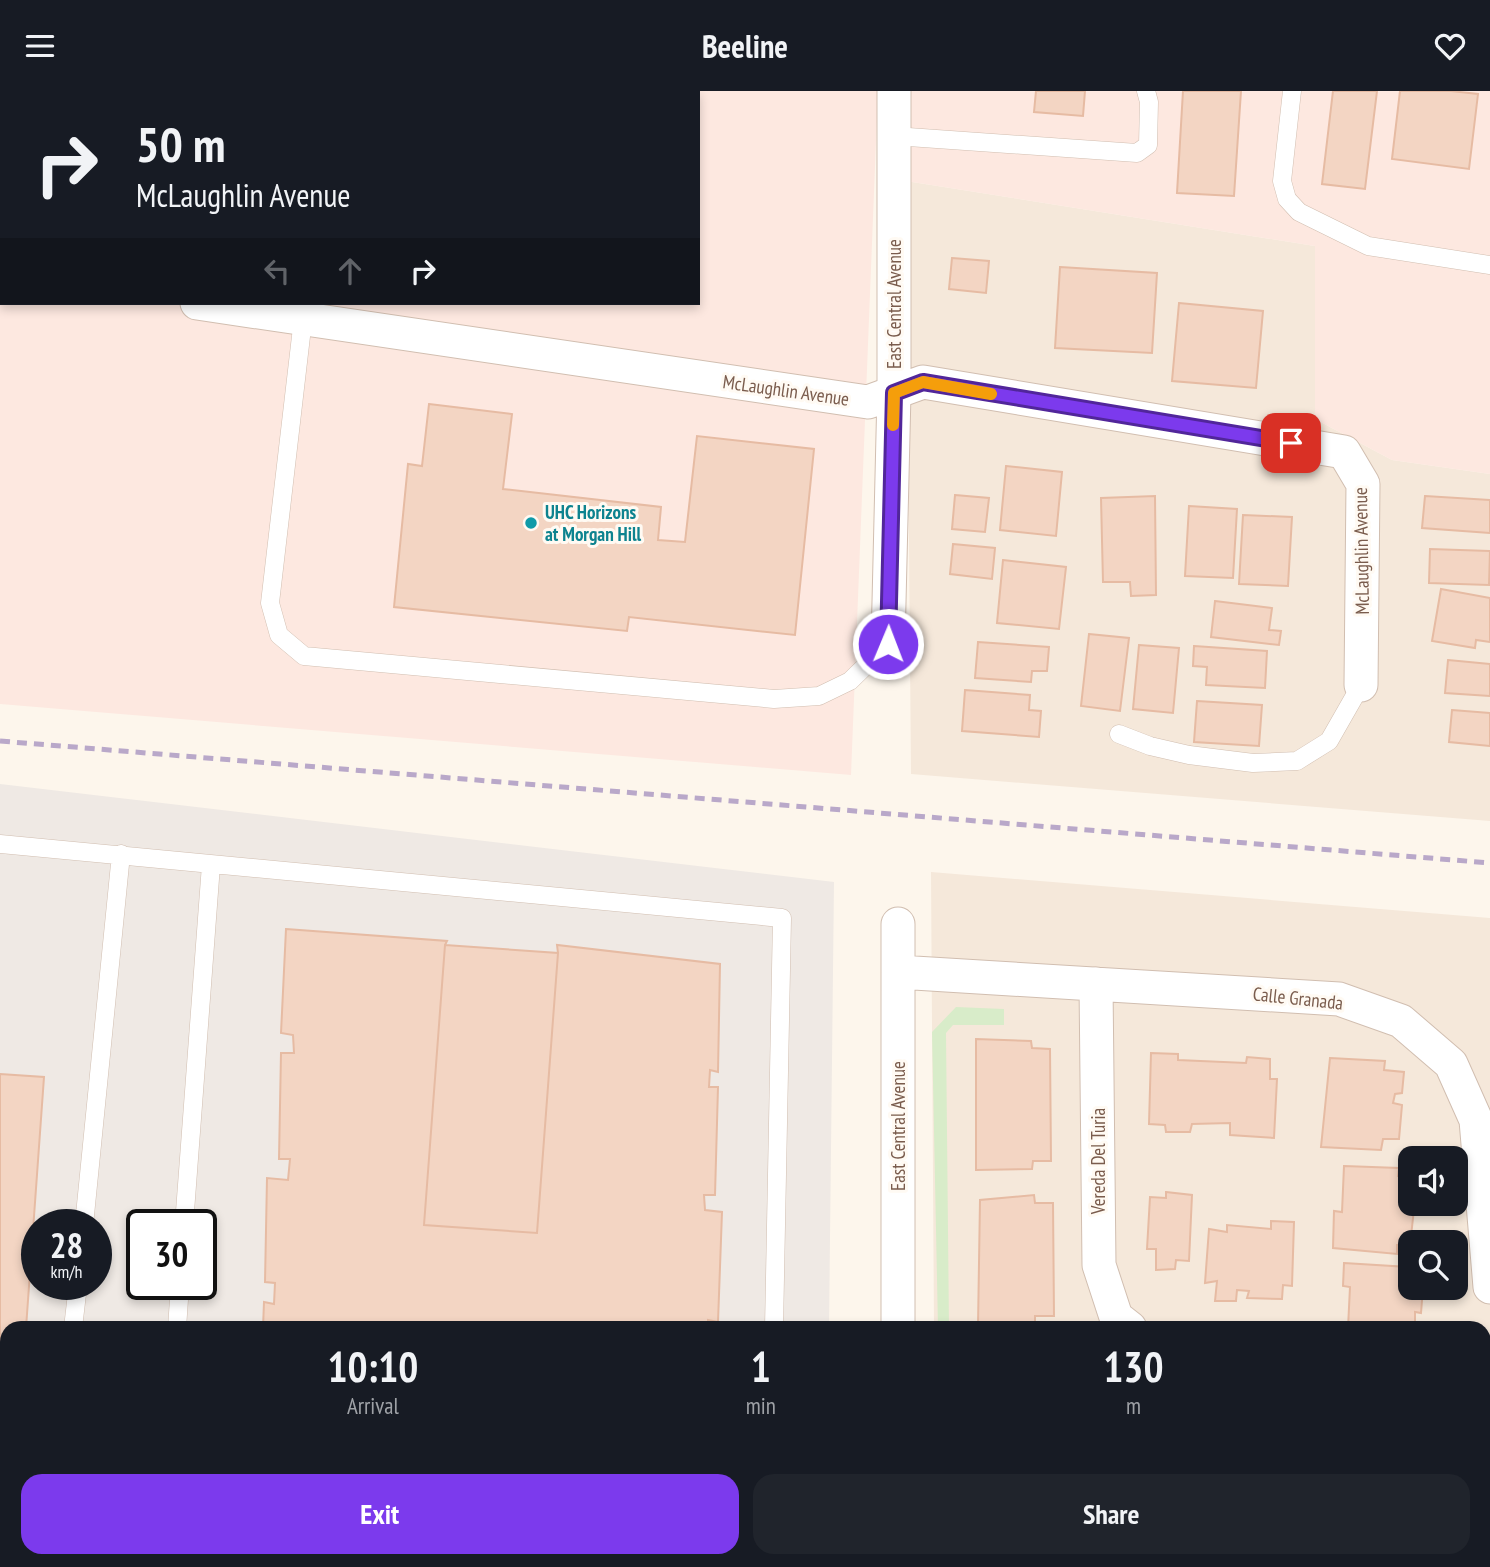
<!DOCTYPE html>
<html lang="en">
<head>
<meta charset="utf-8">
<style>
	body { margin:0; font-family:"PT Sans Narrow",sans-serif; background:#20242c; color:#f1f3f6; height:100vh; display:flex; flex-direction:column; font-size:26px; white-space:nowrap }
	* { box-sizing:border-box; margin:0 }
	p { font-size:23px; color:#9ea1a6 }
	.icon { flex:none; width:38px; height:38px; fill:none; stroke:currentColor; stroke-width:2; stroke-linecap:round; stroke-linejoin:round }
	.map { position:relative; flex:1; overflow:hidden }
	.panel { position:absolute; left:0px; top:1230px; width:1491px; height:247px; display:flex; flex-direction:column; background:#171b24; border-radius:21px 21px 0 0; box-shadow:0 4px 10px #0003 }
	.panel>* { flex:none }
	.banner { position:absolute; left:0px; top:0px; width:700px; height:214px; box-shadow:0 4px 10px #0003; background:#171b24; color:#f1f3f6; overflow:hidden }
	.buttons { position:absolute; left:1398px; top:1055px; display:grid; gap:14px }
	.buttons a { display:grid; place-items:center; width:70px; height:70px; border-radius:14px; background:#171b24; box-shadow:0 4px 10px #0003; font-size:35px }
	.speed { position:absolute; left:21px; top:1118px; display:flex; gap:14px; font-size:35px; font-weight:700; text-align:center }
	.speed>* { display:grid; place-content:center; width:91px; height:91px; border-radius:50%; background:#171b24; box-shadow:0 4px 10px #0003; line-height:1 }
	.speed small { font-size:18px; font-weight:400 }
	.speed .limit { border:4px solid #111; border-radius:10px; background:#fff; color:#111 }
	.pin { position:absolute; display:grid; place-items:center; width:60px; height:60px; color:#fff; margin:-30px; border-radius:14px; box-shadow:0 4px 10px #0006 }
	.me { position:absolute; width:77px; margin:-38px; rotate:1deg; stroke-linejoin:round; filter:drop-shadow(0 0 5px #0008) }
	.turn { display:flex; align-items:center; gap:24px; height:147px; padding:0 21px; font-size:32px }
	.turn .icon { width:91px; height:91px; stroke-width:2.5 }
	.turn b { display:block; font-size:49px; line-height:60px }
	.lanes { display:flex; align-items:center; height:66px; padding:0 21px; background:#0003; justify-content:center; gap:35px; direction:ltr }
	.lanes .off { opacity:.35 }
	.eta { display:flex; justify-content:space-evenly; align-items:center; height:119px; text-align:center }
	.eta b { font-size:42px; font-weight:700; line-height:49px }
	.button { display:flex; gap:14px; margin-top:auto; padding:14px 21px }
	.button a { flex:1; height:80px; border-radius:21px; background:#7c3aed; color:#fff; font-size:28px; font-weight:700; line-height:80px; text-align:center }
	.button a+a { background:#20242c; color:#f1f3f6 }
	header { display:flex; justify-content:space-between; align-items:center; height:91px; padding:0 21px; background:#171b24; font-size:32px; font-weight:700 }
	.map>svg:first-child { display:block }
	.residential { fill:#f5e8da; fill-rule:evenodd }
	.commercial { fill:#fde8e0; fill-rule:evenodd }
	.industrial { fill:#efe9e4; fill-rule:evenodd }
	.green { fill:#d8ecc9 }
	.building { fill:#f3d5c3; stroke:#e6bba3; stroke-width:2 }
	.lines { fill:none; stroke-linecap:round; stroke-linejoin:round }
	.service-casing { stroke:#d1beb0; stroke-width:19 }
	.minor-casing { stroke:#d1beb0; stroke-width:35 }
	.primary-casing { stroke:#dad1cd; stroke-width:40 }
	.service { stroke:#fff; stroke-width:18 }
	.minor { stroke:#fff; stroke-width:33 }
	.primary { stroke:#fbd9a5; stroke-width:38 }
	.rail { stroke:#b9a8c9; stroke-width:5; stroke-dasharray:10 7; stroke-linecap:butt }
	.route-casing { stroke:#51269a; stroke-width:18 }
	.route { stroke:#7c3aed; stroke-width:12 }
	.slow { stroke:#f59e0b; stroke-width:12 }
	.culture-dot { fill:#0f9aa8; stroke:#fffaf3; stroke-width:2.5 }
	.labels { text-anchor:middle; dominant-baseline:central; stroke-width:6; stroke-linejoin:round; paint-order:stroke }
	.street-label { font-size:19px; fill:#7a5c4d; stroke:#fffaf3 }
	.culture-label { font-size:19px; font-weight:bold; fill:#0d838f; stroke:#fffaf3; text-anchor:start }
</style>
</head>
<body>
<header><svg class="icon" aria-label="menu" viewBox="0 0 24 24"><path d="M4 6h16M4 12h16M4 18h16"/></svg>Beeline<svg class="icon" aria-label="heart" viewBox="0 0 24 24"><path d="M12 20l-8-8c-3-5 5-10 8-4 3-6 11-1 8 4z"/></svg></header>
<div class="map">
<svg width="1490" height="1476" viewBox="0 0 1490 1476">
	<rect width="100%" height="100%" fill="#fdf6ec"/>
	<!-- residential -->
	<path class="residential" d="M906,90l409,65v173l77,41 98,14v347l-579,-47z
		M931,781l559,46v649h-334l-36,-6h364v-233h-550zM1410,1068h46v45h-46zM1410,1152h46v45h-46z"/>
	<!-- commercial -->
	<path class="commercial" d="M0,0h878l-27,684 -851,-71zM2,2h696v210h-696z
		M905,0h585v383l-98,-14 -77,-41v-173l-409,-65z"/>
	<!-- industrial -->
	<path class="industrial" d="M0,693l834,98 -5,446h-822v160l-7,-1zM37,1134h59v60h-59zM142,1134h59v60h-59z"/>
	<!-- green -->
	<path class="green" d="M956,916l48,2v16h-51l-7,8 3,295h-11l-6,-296z
		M1170,1470h174l20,6h-166z"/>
	<!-- building -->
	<path class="building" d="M468,0h72l-72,2z
		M1036,0h49l-2,25 -49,-4z
		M1183,0h58l-7,105 -57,-3z
		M1333,0h44l-12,98 -43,-5z
		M1400,0h51l27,3 -9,75 -77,-10z
		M952,167l37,3 -3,32 -37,-4z
		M1060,176l97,6 -5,80 -97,-5z
		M1179,212l84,8 -7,77 -84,-7z
		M429,313l83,10 -9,75 158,18 -3,33 27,2 12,-106 117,13 -19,186 -166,-18 -2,14 -233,-24 14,-143 14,2z
		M1006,375l56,6 -6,64 -56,-6z
		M955,404l34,3 -4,34 -33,-3z
		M1155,405l1,99 -25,1 -1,-14h-27l-2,-84z
		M1425,405l65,4v33l-68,-5z
		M1189,415l48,3 -4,69 -48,-2z
		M1243,424l49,2 -4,69 -49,-2z
		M953,453l42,4 -3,31 -42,-5z
		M1430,458l60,2 -1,34 -60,-2z
		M1003,469l63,7 -7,62 -62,-6z
		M1441,498l49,9v44l-14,-2 -1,8 -43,-7z
		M1215,510l57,7 -3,22 12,1 -2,14 -68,-8z
		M1089,543l40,4 -9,73 -39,-5z
		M978,551l71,5 -2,24h-15l-1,11 -56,-4z
		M1139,554l40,3 -6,65 -40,-4z
		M1194,555l73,5 -2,37 -59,-3 1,-18 -14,-1z
		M1448,569l42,4v32l-45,-3z
		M965,599l65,5 -1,15 12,1 -2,26 -77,-6z
		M1197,610l65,4 -3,41 -65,-4z
		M1452,619l38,3v33l-41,-4z
		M286,838l161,12 -2,4 -21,280 113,8 21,-280 -1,-8 163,19 -2,108 -8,-2 -1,17h9l-3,108h-11l1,15 17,2 -4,110 -10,-2v8h-445l1,-26 10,2 1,-21 -10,-1 2,-104 21,2 2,-21h-11l2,-106h13l-1,-18 -12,-2z
		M445,854l113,8 -21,280 -113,-8z
		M976,948l55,2 1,7 18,1 1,112h-18l-1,8 -56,1z
		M1151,962l27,1v6l68,3 1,-6 23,2v20h7l-3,59 -44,-3v-12l-38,1 -2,8h-24l-1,-7 -16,-1z
		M1330,967l55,3 -1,9 20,2 -2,21 -7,1 -2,9 9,2 -3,34h-16l-2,11 -60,-3z
		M0,983l44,3 -18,251h-19v96l-7,-1z
		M1344,1075l55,2 -1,8 12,1v21l-3,-1 -1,12h8l-4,36h-13v9l-64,-6 1,-37 8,1z
		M1166,1101l26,3 -3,66 -13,-1 -1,9 -19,1v-21h-9l3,-52 16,1z
		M1034,1104l1,8h18l1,113h-19v8l-57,2 2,-126z
		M1271,1130l23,1 -2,64 -9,-1 -1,14 -35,-1 2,-7 -12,-1 -1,11h-21l2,-20 -12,2 4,-54 18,3v-7l44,4z
		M1344,1172l64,4 -2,10h4v11h13l-2,25 -6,-1v12h8v4h-75l2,-41 -7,-1z
		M1490,1451v25h-6l-4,-2 4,-4z"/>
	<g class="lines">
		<!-- service casing -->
		<g class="service-casing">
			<path id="service" d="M77,0v2
				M314,0l56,2
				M1292,0l-10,90 5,18 12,13 69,34 122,19
				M408,2v-2
				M894,45l243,17 11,-8 1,-43 -3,-11
				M303,228l-33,284 9,32 25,21 470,43 45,-3 31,-15 38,-37
				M1119,643l31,12 39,9 64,8 44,-2 32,-20 32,-56
				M0,753l782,74 -8,410
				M84,1134l37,-371
				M184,1134l27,-360
				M73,1237l5,-43
				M177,1237l3,-43"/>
		</g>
		<!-- minor casing -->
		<g class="minor-casing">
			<path id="minor" d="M0,183h2
				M197,212l671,99 55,-20 421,70 19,32 -2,201
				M888,553l6,-251v-302
				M898,881l441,27 62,22 50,43 25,56 14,167
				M1096,893l3,281 17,52 14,11
				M898,1237v-404
				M1484,1307l6,-4
				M900,1470l1,6"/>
		</g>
		<!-- primary casing -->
		<g class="primary-casing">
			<path id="primary" d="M0,1418h7
				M739,1470l74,6"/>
		</g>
		<!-- service -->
		<use href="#service" class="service"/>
		<!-- minor -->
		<use href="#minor" class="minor"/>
		<!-- primary -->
		<use href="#primary" class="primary"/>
		<!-- rail -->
		<path class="rail" d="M0,650l1490,122"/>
	</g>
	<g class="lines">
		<!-- route casing -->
		<g class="route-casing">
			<path id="route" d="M888,553l6,-251 29,-11 368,61"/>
		</g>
		<!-- route -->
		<use href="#route" class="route"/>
		<!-- slow -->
		<path class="slow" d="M893,334l1,-32 29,-11 68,12"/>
	</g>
	<!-- markers -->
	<circle class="culture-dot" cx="531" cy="432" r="7"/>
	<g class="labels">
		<!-- street labels -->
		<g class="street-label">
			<text transform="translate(894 213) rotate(-90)">East Central Avenue</text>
			<text transform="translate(786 299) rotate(8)">McLaughlin Avenue</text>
			<text transform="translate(1361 460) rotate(-91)">McLaughlin Avenue</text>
			<text transform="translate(1298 907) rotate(6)">Calle Granada</text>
			<text transform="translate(898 1035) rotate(-90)">East Central Avenue</text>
			<text transform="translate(1098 1070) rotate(-90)">Vereda Del Turia</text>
		</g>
		<!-- culture labels -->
		<g class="culture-label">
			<text x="545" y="421">UHC Horizons<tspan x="545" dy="22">at Morgan Hill</tspan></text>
		</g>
	</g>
</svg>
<div class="buttons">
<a><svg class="icon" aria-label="sound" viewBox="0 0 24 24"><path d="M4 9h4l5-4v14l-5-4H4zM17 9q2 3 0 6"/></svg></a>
<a><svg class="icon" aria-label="search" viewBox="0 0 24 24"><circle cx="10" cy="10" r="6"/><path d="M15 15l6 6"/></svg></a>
</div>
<div class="speed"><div>28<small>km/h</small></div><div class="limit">30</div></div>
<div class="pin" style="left:1291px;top:352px;background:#d93025"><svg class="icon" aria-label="arrive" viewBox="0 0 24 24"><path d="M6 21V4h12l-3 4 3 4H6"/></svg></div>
<svg class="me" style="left:888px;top:553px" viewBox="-20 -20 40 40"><circle r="17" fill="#7c3aed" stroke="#fff" stroke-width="3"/><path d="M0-11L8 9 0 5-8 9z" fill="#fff"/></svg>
<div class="banner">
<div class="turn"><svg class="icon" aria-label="right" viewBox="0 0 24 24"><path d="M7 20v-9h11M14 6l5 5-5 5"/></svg><div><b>50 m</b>McLaughlin Avenue</div></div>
<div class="lanes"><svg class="icon off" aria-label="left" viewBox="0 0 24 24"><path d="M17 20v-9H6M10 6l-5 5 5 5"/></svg><svg class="icon off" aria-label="ahead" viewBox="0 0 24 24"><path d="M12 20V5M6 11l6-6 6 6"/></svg><svg class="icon" aria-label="right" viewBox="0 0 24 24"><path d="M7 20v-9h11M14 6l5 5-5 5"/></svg></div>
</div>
<section class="panel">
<div class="eta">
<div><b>10:10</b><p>Arrival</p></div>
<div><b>1</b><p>min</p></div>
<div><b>130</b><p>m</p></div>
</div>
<div class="button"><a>Exit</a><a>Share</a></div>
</section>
</div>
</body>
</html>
